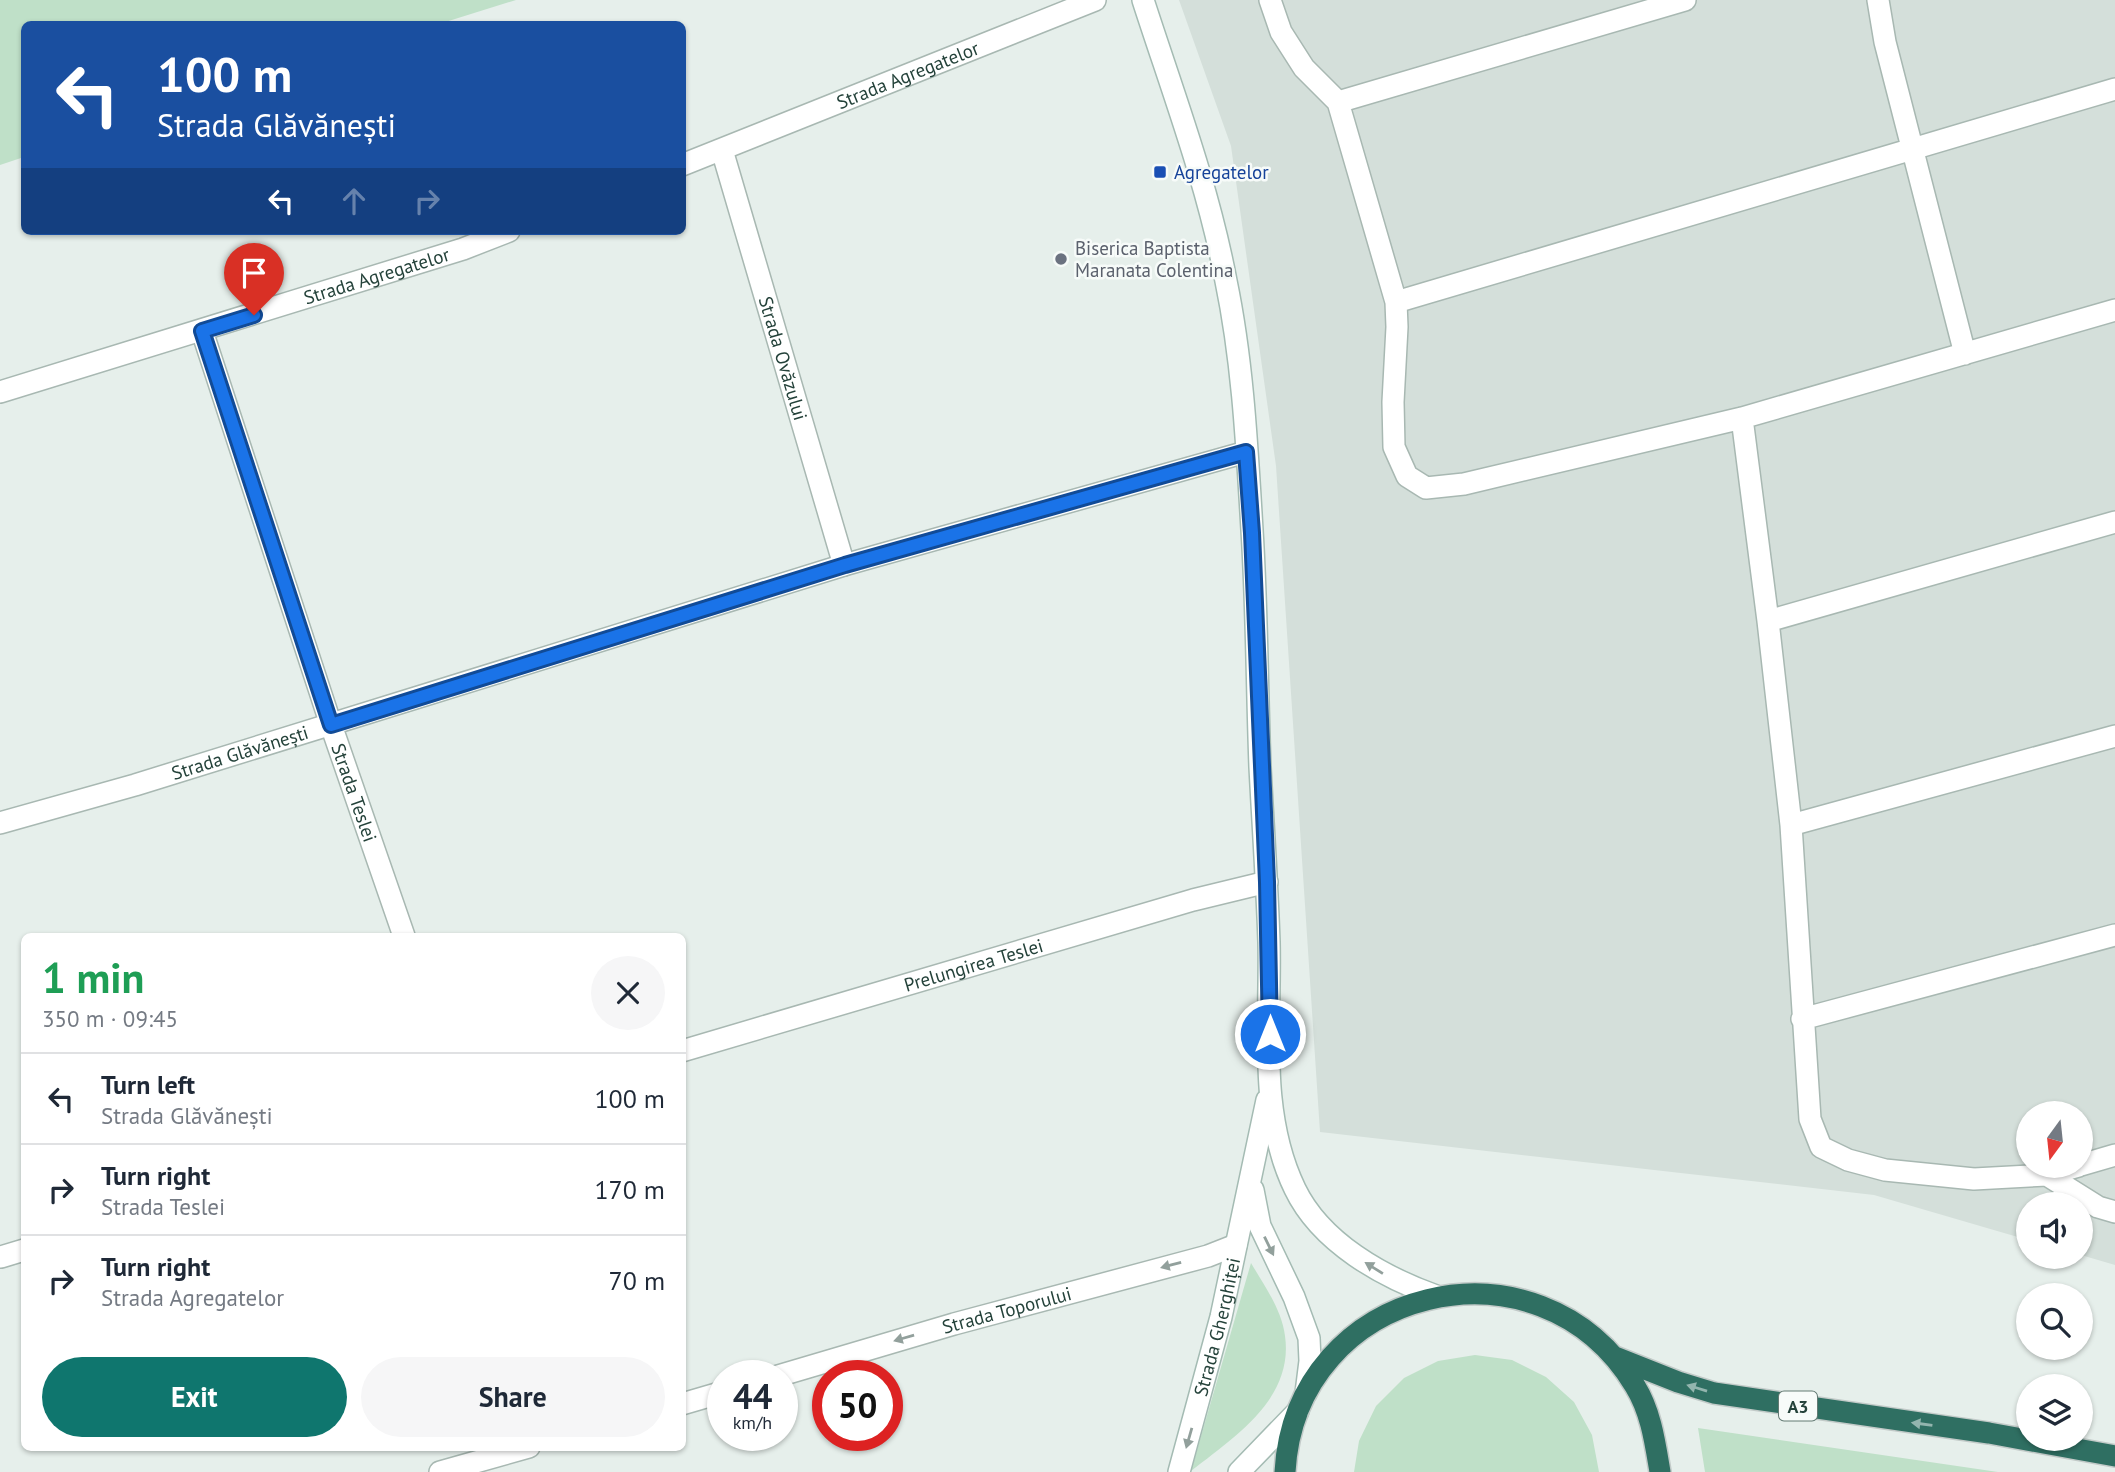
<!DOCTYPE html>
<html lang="en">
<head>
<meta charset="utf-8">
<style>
	body { margin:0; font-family:"PT Sans",sans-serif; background:#f6f6f7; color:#1f2937; height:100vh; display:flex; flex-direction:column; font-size:26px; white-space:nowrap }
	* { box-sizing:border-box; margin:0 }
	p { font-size:23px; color:#747a83 }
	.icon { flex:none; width:38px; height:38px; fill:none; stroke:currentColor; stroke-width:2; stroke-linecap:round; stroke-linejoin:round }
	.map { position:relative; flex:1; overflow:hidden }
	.drawer { position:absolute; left:21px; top:933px; width:665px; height:518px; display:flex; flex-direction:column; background:#fff; border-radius:10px; box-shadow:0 2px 5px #0004 }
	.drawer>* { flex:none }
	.top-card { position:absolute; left:21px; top:21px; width:665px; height:214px; border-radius:10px; box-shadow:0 2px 5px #0004; background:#1a4fa0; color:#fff; overflow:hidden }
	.needle { width:46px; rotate:195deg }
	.fabs { position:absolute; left:2016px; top:1101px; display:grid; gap:14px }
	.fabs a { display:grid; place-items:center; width:77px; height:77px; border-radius:50%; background:#fff; box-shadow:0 2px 5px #0004; font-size:35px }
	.speed { position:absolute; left:707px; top:1360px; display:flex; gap:14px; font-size:35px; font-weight:700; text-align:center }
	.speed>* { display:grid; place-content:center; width:91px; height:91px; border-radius:50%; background:#fff; box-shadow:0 2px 5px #0004; line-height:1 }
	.speed small { font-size:18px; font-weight:400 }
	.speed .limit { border:10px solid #d22; background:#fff; color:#111 }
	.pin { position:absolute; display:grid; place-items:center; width:60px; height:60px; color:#fff; margin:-72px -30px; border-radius:50% 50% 50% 0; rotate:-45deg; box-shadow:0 0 7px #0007 }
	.pin .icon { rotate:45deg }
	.me { position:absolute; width:77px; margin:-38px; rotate:0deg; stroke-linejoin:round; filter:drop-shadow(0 0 5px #0008) }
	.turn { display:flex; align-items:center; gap:24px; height:147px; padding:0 21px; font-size:32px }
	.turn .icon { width:91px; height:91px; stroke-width:2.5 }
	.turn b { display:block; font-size:49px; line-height:60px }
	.lanes { display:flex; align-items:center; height:66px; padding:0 21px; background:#0003; justify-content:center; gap:35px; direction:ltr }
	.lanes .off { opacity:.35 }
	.round { display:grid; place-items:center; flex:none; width:74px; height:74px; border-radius:37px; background:#f6f6f7 }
	.headline { display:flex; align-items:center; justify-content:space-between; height:119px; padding:0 21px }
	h1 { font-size:42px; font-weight:700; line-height:52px; color:#1e9e55 }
	.primary-button { display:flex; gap:14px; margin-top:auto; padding:14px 21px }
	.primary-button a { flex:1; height:80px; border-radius:42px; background:#0f766e; color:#fff; font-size:28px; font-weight:700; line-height:80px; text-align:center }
	.primary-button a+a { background:#f6f6f7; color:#1f2937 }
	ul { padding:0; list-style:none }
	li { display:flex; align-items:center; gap:21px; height:91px; padding:0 21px; border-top:2px solid #e0e1e3 }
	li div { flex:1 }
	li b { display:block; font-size:26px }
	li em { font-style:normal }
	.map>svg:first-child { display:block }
	.built { fill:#d4dfda; fill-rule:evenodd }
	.green { fill:#bfe0c8 }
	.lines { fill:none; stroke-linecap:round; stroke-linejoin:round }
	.lane-casing { stroke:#a8b8b2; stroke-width:24 }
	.street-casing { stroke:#a8b8b2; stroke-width:24 }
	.secondary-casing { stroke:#a4bbb3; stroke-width:24 }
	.highway-casing { stroke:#c2cac8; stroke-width:24 }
	.lane { stroke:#fff; stroke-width:21 }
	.street { stroke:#fff; stroke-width:21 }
	.secondary { stroke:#fff; stroke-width:21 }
	.highway { stroke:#2f6f62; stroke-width:21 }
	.oneway { fill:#92a09c }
	.oneway2 { fill:#93b5ae }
	.route-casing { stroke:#114b97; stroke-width:18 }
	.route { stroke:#1a73e8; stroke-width:12 }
	.transit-dot { fill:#1a4fb4; stroke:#f7fbf9; stroke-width:2.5 }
	.worship-dot { fill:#6b7280; stroke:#f7fbf9; stroke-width:2.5 }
	.labels { text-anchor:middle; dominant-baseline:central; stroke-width:5; stroke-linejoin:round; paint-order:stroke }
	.shield { fill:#f7fbf9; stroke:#637a73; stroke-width:2 }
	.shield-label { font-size:18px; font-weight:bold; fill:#24423a }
	.street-label { font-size:19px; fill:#24423a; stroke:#f7fbf9 }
	.transit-label { font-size:19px; fill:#164399; stroke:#f7fbf9; text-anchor:start }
	.worship-label { font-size:19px; fill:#5b616d; stroke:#f7fbf9; text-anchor:start }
</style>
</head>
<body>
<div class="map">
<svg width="2115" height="1472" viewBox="0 0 2115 1472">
	<rect width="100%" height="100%" fill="#e6efeb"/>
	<!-- built -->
	<path class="built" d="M1179,0h936v1265l-34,-10v-51h-53v36l-154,-45 -554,-63 -44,-666 -45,-320zM2028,1113h53v53h-53z"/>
	<!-- green -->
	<path class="green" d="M0,0h516l-77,24h-415v133l-24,8z
		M1251,1263c13,22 31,47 34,73 9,63 -51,101 -94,135z
		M1475,1355l37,5 34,17 28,25 18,33 7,37h-245l5,-31 17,-35 28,-28 34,-17z
		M1698,1428l300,44h-293z"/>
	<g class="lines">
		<!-- lane casing -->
		<g class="lane-casing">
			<path id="lane" d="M1270,0l11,32 23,36 34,34 58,200 1,25 -4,75 1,45 13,29 19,12 38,-4 278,-66 373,-108
				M1878,0l7,42 80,312
				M1338,102l347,-102
				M1396,302l719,-213
				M1742,418l26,203 23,204 19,294 11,28 27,13 37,10 89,9 73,-4 32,-9
				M1768,621l347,-99
				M1791,825l324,-89
				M1802,1019l313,-84
				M2081,1165l34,-10
				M2047,1175l51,32 17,5"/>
		</g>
		<!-- street casing -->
		<g class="street-casing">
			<g id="street">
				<path id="s1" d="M722,150l122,415"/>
				<path id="s2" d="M682,165l413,-165"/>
				<path id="s3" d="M202,331l129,394 73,211"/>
				<path id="s4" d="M0,392l463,-143 46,-18"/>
				<path id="s5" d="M0,823l135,-38 709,-220 402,-113"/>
				<path id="s6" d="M682,1051l511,-151 74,-18"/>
				<path d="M1,1257l23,-7"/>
				<path id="s7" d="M778,1376l176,-52 254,-68 28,-11"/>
				<path d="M682,1404l41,-12"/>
				<path d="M440,1472l89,-25"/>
			</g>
		</g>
		<!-- secondary casing -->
		<g class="secondary-casing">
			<g id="secondary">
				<path d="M1143,0c30,93 65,185 83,281 17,82 21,166 26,249 5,79 5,158 8,237 3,58 7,116 9,175 2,81 -11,171 26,247 26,54 88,88 141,107"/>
				<path d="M1253,1190l7,36 34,71 15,41 1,23 -4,32"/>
				<path id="s8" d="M1179,1472l42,-155 46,-217"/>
				<path d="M1239,1472l59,-61"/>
			</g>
		</g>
		<!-- highway casing -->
		<g class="highway-casing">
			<path id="highway" d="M1615,1357l63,25 36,11 275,40 126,23
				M1285,1472c10,-186 254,-245 350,-86 16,26 20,56 25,86"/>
		</g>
		<!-- lane -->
		<use href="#lane" class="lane"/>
		<!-- street -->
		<use href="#street" class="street"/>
		<!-- secondary -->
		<use href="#secondary" class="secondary"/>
		<!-- highway -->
		<use href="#highway" class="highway"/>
	</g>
	<!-- one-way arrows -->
	<defs><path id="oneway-solid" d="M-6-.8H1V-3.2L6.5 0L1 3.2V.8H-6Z" transform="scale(1.75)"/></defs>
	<g class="oneway">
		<use href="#oneway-solid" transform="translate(1269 1246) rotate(64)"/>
		<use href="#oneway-solid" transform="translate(1171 1265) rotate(165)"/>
		<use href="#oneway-solid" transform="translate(1374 1268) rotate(-148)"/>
		<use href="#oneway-solid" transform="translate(904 1338) rotate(164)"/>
		<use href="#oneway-solid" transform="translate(1189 1438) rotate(106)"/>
	</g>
	<g class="oneway2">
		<use href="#oneway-solid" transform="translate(1697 1388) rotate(-163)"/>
		<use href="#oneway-solid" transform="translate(1922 1424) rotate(-172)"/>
	</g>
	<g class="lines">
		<!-- route casing -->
		<g class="route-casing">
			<path id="route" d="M254,315l-52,16 129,394 514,-160 401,-113 6,81 15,349 3,152"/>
		</g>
		<!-- route -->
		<use href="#route" class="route"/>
	</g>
	<!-- markers -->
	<rect class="transit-dot" x="1153" y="165" width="14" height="14" rx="3.5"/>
	<circle class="worship-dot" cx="1061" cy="259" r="7"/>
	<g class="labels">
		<!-- shield labels -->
		<rect class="shield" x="1779" y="1391.5" width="38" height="29" rx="5"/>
		<g class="shield-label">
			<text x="1798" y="1406">A3</text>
		</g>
		<!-- street labels -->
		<g class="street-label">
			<text stroke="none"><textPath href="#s2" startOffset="243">Strada Agregatelor</textPath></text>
			<text stroke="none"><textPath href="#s4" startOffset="394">Strada Agregatelor</textPath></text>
			<text stroke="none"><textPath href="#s1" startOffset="217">Strada Ovăzului</textPath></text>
			<text stroke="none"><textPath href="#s5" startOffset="250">Strada Glăvănești</textPath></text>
			<text stroke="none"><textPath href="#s3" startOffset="486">Strada Teslei</textPath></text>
			<text stroke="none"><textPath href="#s6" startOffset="304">Prelungirea Teslei</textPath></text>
			<text stroke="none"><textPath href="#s7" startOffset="238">Strada Toporului</textPath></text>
			<text stroke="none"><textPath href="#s8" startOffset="150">Strada Gherghiței</textPath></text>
		</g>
		<!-- transit labels -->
		<g class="transit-label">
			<text x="1174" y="172">Agregatelor</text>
		</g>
		<!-- worship labels -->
		<g class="worship-label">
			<text x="1075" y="248">Biserica Baptista<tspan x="1075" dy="22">Maranata Colentina</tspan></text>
		</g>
	</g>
</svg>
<div class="fabs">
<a><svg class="needle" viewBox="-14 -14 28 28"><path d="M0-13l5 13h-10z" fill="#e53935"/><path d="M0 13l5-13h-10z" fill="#747a83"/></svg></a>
<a><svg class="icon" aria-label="sound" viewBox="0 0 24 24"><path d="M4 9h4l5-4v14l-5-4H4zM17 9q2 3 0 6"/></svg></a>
<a><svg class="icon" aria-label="search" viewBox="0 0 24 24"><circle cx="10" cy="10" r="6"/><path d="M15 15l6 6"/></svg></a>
<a><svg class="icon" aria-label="layers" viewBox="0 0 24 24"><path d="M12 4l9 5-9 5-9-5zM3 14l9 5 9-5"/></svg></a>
</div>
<div class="speed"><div>44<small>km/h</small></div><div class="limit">50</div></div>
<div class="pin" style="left:254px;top:315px;background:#d93025"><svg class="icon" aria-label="arrive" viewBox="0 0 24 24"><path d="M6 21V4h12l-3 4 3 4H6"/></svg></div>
<svg class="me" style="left:1270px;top:1034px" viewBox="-20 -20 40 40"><circle r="17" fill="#1a73e8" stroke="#fff" stroke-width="3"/><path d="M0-11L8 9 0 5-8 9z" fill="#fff"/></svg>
<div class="top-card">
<div class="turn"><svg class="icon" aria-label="left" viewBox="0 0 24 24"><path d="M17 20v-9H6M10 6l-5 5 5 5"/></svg><div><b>100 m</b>Strada Glăvănești</div></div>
<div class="lanes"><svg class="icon" aria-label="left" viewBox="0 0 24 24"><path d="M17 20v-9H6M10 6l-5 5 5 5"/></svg><svg class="icon off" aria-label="ahead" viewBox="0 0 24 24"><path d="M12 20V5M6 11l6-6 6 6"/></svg><svg class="icon off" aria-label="right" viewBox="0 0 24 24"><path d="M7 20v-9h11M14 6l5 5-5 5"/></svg></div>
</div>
<section class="drawer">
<div class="headline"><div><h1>1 min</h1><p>350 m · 09:45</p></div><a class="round"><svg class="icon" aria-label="close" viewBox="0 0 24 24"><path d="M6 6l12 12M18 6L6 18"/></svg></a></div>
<ul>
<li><svg class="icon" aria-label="left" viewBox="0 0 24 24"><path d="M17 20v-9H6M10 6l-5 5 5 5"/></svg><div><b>Turn left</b><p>Strada Glăvănești</p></div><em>100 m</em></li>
<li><svg class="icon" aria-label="right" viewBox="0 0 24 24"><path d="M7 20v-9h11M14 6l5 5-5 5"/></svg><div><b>Turn right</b><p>Strada Teslei</p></div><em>170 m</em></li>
<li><svg class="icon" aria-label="right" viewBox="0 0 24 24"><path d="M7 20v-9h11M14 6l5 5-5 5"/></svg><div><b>Turn right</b><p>Strada Agregatelor</p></div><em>70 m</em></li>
</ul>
<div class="primary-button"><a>Exit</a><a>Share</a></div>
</section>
</div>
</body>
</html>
